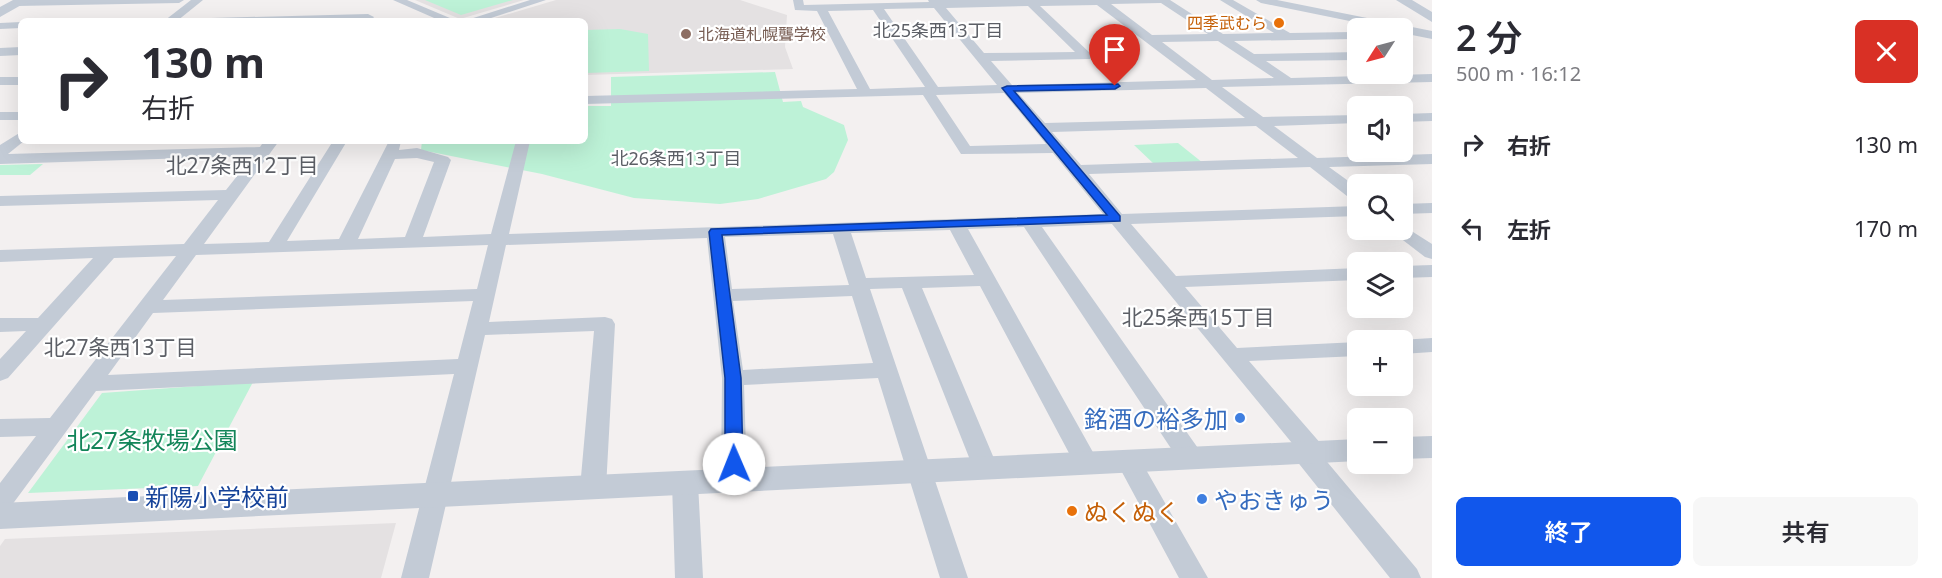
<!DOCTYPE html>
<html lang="ja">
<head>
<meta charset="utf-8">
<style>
	body { margin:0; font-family:"Noto Sans","Noto Sans JP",sans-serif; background:#f7f7f7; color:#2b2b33; height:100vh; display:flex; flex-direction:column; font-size:22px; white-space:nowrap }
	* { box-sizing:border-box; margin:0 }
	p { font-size:20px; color:#7c7c81 }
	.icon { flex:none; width:33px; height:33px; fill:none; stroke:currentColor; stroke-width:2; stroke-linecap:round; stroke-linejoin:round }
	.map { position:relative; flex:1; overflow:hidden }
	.drawer { display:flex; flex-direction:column; background:#fff; width:510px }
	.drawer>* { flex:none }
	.hud { position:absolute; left:18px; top:18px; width:570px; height:126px; border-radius:9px; box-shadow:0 6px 24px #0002; background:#fff; color:#2b2b33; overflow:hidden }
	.needle { width:39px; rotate:234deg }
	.tools { position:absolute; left:1347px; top:18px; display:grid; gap:12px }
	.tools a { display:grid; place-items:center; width:66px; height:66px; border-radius:9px; background:#fff; box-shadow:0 6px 24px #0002; font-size:30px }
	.pin { position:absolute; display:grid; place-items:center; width:51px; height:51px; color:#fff; margin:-62px -26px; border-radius:50% 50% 50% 0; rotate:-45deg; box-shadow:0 0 6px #0007 }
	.pin .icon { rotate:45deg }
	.me { position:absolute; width:66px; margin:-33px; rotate:359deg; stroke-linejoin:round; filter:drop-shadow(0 0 4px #0008) }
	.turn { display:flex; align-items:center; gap:21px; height:126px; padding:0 24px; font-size:27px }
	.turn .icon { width:78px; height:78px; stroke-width:2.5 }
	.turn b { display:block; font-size:42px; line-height:51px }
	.round { display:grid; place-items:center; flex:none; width:63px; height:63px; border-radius:9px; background:#f7f7f7 }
	.overview { display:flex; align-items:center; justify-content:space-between; height:102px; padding:0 24px }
	h1 { font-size:36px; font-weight:600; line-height:45px }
	.primary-button { display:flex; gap:12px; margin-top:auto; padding:12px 24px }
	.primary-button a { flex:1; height:69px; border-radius:9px; background:#1157ec; color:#fff; font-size:24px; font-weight:600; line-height:69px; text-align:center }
	.primary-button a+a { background:#f7f7f7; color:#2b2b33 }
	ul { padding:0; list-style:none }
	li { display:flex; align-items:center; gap:18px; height:84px; padding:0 24px }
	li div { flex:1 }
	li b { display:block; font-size:22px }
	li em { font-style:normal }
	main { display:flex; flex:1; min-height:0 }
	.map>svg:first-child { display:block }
	.education { fill:#e4e1e2 }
	.green { fill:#bdf2d7 }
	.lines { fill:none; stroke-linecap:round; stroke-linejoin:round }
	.minor { fill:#c3cbd6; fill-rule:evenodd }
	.tertiary { fill:#c3cbd6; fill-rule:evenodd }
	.route { fill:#1157ec; stroke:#0b3999; stroke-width:1.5 }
	.food-dot { fill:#e8710a; stroke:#fff; stroke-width:2 }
	.education-dot { fill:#8d6e63; stroke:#fff; stroke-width:2 }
	.shop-dot { fill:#3f7fe0; stroke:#fff; stroke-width:2 }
	.transit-dot { fill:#1a4fb4; stroke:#fff; stroke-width:2 }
	.labels { text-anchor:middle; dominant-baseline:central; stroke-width:4.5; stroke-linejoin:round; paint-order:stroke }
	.far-food-label { font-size:16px; fill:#c56008; stroke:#fff; text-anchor:end }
	.far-education-label { font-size:16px; fill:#785e54; stroke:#fff; text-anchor:start }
	.far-neighbourhood-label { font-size:18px; fill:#5c5f66; stroke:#fff }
	.neighbourhood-label { font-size:21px; fill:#5c5f66; stroke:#fff }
	.near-shop-label { font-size:24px; fill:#366cbe; stroke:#fff; text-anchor:end }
	.near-park-label { font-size:24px; fill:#138559; stroke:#fff }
	.near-transit-label { font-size:24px; fill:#164399; stroke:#fff; text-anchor:start }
	.near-food-label { font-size:24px; fill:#c56008; stroke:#fff; text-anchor:start }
</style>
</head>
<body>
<main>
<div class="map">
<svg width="1432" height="578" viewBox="0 0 1432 578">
	<rect width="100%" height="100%" fill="#f3f0f0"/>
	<!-- education -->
	<path class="education" d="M415,0h109l-64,19z
		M556,0h184l47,15 -2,32 8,22 -208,6v-54h-100z
		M396,523l-15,55h-381v-32l5,-7z"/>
	<!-- green -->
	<path class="green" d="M425,0h88l-52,15z
		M620,29l28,5 1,37 -64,2v-43z
		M775,72l8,30 18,-1 2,6 41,18 4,15 -14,32 -8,7 -68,20 -38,5 -86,-6 -92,-24 -121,-24 1,-9h163v-35h26v-29z
		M1178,143l25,20 -49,1 -20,-19z
		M43,164l-13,11h-30v-10z
		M253,382l-55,104 -170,7 74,-100z"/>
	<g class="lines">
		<!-- minor -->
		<path class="minor" d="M16,0h168l-5,3 -162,3 -5,-3z
			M191,0h12l-26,21h-13z
			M393,0h14l50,21h-16z
			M530,0h16l-64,21h-18z
			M793,0h10l1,5 125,-3 -1,-2h242l53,34 51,-1 -54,-33h13l57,33 62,-1 6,-3v9l-3,1 -121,2 20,13 104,-2v8l-92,1 25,17 141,-4v8l-210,5 41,30 95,-2v8l-84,3 43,32 115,-4v10l-103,3 29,21v13l-6,-1 -42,-33 -221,7 33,40 236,-8v10l-227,8 45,52 182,-8v12l-173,7 52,61 121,-6v14l-109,5 73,84 3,7 -2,5 94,112 4,9h-31l-94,-118 -3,-7 3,-5 -184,-224 -70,3 158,224 3,7 -3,7 -9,2 -9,-2 -158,-238 -56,2 131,234 -3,7 -9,3 -9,-3 -98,-184 -58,2 76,180 -4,7 -9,3 -9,-3 -74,-187 -32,1 98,289h-28l-62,-200 -134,7 3,96 -4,7 -9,3 -9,-3 -4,-7 1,-103 -15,-140 -201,7 -17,77 116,-5 7,2 3,5 -9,164 -4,7 -9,3 -9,-3 -4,-7 14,-157 -109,4 -56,243h-28l53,-204 -358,17 -87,118 -9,3v-29l36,-47 -36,1v-18l50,-1 126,-162 -62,2 -106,120 -8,3v-22l26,-28 -26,1v-14h38l55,-60 -93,4v-12l184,-6 34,-44 -218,6v-10l226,-6 27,-34 -253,8v-19l21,-13v9h3l-16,13 252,-7 4,-6h15l-75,103 65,-2 64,-101h14l-60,100 52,-2 50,-98h12l-2,9 18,-2 31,9 3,3 -28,77 68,-3 25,-93h14l-21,93 594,-20 -50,-61 -92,1 -38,-59 -338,9v-8l272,-7 -40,-78 -22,-1zM1161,3l47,31 -56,1 -41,-31zM1097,5l99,75 -184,5 -21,-24 99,-2 2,-3 -2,-3 -50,-47zM1028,6l47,46 -91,1 -38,-45zM934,8l63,77 -59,2 -54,-78zM873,10l52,77 -55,2 -42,-78zM1218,41l56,37 -62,2 -50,-38zM1206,88l39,30 -200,5 -27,-30zM1004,93l42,51 -76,2 -34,-51zM1256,126l42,32 -217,7 -29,-33zM417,158l17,4 -29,75 -47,2 37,-80zM950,230l24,45 -108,3 -15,-45zM833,234l16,51 -117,4 -7,-52zM488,245l-11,44 -314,11 33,-45zM852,296l21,67 -130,7 -10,-69zM473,301l-15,58 -350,16 45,-62z
			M1256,0h21l155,31v8l-30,-6v-5h-18l-123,-25z
			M368,14l6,3 -3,4h-166l6,-3z
			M21,22v6l-21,1v-6z
			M21,47v8l-21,1v-8z
			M0,77h21v8h-21z
			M0,112h21v8h-21z
			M1432,113v8l-30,1v-8z
			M1432,203v10l-30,1v-10z
			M1402,225l30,19v15l-7,-2 -30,-23 -2,-4h9z
			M1432,265v12l-30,1v-12z
			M1432,338v14l-30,2v-14h-2z
			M1128,452l9,2 71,124h-29l-63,-117 3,-7z
			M685,473l9,3 4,7 5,95h-28l-3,-95 4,-7z"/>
		<!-- tertiary -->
		<path class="tertiary" d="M13,0h17l-30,17v-10z
			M1396,0h16l20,12v10z
			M1432,436v22l-30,1v-22z
			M1358,439v22l-1358,68v-26z"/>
	</g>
	<!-- route -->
	<path class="route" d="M1118,84l2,2 -5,3 -101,2 106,125v5l-398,14 19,143 2,86 -3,5 -6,2 -6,-2 -3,-5v-86l-16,-146 2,-3 396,-14 -105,-127 5,-2z"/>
	<!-- markers -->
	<g class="food-dot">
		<circle cx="1279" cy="23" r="6"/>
		<circle cx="1072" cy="511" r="6"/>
	</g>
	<circle class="education-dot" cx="686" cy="34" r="6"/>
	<g class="shop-dot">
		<circle cx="1240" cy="418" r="6"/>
		<circle cx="1202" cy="499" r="6"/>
	</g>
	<rect class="transit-dot" x="127" y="490" width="12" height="12" rx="3"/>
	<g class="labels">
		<!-- far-food labels -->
		<g class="far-food-label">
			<text x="1267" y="23">四季武むら</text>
		</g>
		<!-- far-education labels -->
		<g class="far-education-label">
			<text x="698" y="34">北海道札幌聾学校</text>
		</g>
		<!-- far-neighbourhood labels -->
		<g class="far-neighbourhood-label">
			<text x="938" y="30">北25条西13丁目</text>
			<text x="676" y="158">北26条西13丁目</text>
		</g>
		<!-- neighbourhood labels -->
		<g class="neighbourhood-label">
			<text x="242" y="165">北27条西12丁目</text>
			<text x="1198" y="317">北25条西15丁目</text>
			<text x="120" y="347">北27条西13丁目</text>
		</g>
		<!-- near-shop labels -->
		<g class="near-shop-label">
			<text x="1228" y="418">銘酒の裕多加</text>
			<text x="1214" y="499" text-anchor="start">やおきゅう</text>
		</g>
		<!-- near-park labels -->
		<g class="near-park-label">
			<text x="152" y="439">北27条牧場公園</text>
		</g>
		<!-- near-transit labels -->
		<g class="near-transit-label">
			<text x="145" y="496">新陽小学校前</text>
		</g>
		<!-- near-food labels -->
		<g class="near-food-label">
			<text x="1084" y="511">ぬくぬく</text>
		</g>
	</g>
</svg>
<div class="tools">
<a><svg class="needle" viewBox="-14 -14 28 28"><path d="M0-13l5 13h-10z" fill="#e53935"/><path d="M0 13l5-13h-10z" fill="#7c7c81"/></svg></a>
<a><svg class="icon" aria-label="sound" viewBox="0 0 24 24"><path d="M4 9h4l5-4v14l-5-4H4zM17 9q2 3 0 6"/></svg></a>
<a><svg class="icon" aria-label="search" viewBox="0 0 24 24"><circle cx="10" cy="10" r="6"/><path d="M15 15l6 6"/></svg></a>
<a><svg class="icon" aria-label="layers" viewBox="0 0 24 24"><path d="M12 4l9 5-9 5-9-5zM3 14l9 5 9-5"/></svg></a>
<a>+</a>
<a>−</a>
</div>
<div class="pin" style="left:1115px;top:86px;background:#d93025"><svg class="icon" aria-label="arrive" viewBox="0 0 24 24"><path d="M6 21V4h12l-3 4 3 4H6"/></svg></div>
<svg class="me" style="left:734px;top:464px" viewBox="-20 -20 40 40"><circle r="19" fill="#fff"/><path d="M0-13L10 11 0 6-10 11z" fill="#1157ec"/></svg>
<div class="hud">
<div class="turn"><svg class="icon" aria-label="right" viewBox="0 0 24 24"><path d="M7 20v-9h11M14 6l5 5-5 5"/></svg><div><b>130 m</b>右折</div></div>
</div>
</div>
<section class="drawer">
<div class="overview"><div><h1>2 分</h1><p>500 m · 16:12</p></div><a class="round" style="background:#d93025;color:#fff"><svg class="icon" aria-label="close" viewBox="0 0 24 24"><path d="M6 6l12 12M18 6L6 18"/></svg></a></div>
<ul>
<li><svg class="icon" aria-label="right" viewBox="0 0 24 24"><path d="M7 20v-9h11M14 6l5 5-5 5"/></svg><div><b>右折</b></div><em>130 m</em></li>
<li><svg class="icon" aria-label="left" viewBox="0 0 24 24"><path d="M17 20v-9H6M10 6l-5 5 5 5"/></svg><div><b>左折</b></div><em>170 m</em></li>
</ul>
<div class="primary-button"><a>終了</a><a>共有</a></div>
</section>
</main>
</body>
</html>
